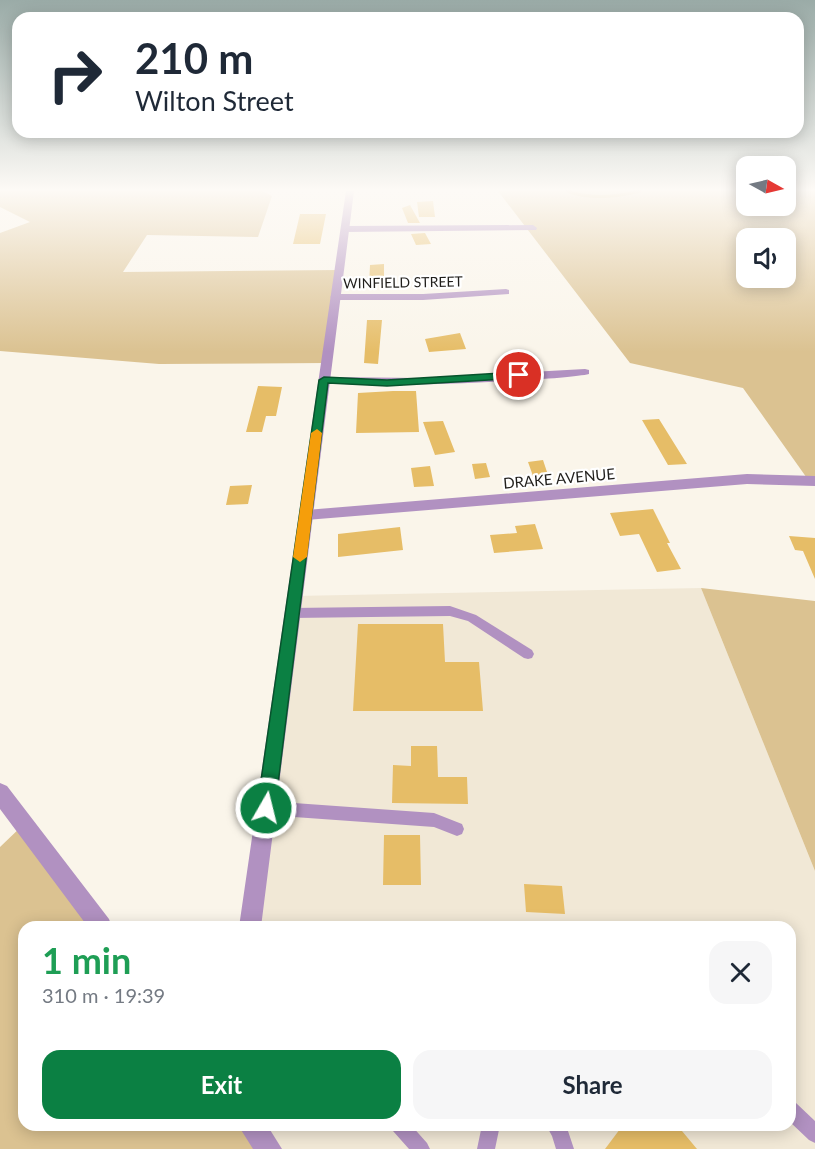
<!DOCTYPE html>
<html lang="en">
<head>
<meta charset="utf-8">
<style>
	body { margin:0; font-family:Lato,sans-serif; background:#f6f6f7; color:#1f2937; height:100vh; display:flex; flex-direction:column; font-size:22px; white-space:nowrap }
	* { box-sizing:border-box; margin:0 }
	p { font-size:20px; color:#747a83 }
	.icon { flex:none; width:33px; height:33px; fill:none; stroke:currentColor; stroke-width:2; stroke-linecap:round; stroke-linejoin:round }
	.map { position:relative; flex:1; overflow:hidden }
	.drawer { position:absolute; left:18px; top:921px; width:778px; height:210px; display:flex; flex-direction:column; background:#fff; border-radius:18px; box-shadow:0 3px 15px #0003 }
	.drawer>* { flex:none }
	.top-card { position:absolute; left:12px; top:12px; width:792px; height:126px; border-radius:18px; box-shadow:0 3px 15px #0003; background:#fff; color:#1f2937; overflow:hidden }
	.needle { width:39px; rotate:98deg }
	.fabs { position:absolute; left:736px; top:156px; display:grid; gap:12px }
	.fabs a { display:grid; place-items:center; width:60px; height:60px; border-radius:12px; background:#fff; box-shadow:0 3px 15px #0003; font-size:30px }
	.pin { position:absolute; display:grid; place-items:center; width:51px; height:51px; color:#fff; margin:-26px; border:3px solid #fff; border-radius:50%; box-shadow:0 2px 6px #0007 }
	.me { position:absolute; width:66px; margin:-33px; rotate:8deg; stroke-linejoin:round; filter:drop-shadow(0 0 4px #0008) }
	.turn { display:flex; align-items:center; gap:21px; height:126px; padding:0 24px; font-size:27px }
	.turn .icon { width:78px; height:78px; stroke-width:2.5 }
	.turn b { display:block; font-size:42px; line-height:51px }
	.round { display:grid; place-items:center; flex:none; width:63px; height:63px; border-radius:18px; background:#f6f6f7 }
	.headline { display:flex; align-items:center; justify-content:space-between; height:102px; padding:0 24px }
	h1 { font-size:36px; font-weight:700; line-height:45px; color:#1e9e55 }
	.action { display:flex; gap:12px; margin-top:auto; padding:12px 24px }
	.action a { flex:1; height:69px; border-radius:18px; background:#0b8043; color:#fff; font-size:24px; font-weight:700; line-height:69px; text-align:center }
	.action a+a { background:#f6f6f7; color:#1f2937 }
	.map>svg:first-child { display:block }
	.built { fill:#f1e8d6 }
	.green { fill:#dbc291; fill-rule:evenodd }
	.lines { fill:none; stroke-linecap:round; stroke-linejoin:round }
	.stream { stroke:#c59d46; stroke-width:3 }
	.building { fill:#e6bd67 }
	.service { fill:#b191c1; fill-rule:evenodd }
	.minor { fill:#b191c1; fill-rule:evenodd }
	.tertiary { fill:#b191c1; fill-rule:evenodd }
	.route { fill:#0b8043; stroke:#07532c; stroke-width:1.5 }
	.slow { fill:#f59e0b }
	.labels { text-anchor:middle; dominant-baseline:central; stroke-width:4.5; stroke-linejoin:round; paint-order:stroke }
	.far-street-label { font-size:14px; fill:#211f1c; stroke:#fff }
	.street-label { font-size:15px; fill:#211f1c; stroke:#fff }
</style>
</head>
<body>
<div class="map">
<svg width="815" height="1149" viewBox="0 0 815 1149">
	<rect width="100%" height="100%" fill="#faf5ea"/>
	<!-- built -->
	<path class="built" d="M701,588l114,283v278h-546l-18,-24h539v-198h-540l45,-331z"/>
	<!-- green -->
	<path class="green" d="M0,191h262l10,5 -14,41 -111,-2 -24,37 216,-2 -13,93 -167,1 -159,-13v-118l30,-11 -30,-15z
		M498,191h249v15h39v-15h29v290h-6l-66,-93 -113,-25zM747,238h39v40h-39z
		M701,588l114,13v270z
		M24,824l77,103h-77v198h227l18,24h-269v-302z"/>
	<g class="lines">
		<!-- stream -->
		<path class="stream" d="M567,191c23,9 49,6 73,0"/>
	</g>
	<!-- building -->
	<path class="building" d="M433,201l2,16h-16l-2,-15z
		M410,205l10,18h-12l-6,-15z
		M300,214h26l-6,30h-27z
		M425,233l6,11 -15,1 -5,-11z
		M384,264v22h-15l1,-21z
		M367,320h15l-4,44 -14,-1z
		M460,333l6,16 -37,3 -4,-13z
		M258,386l24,1 -6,29h-10l-4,16h-16z
		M393,391h23l3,41 -63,1 2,-40z
		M659,419l28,45 -19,1 -26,-45z
		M443,421l12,31 -20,3 -12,-33z
		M543,460l5,15 -15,1 -5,-14z
		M486,463l4,14 -15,2 -3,-15z
		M430,466l4,20 -20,1 -3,-19z
		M252,485l-4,19 -22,1 4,-19z
		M653,509l17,34h-3l14,26 -24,3 -18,-38 -19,2 -10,-23z
		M535,524l8,25 -49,4 -4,-18 27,-2 -2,-7z
		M400,527l3,23 -65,7v-23z
		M789,536l26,2v41l-12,-28 -8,-1z
		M358,624h85l2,38h34l4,49h-130z
		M411,746h26l1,31h29l1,27 -76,-1 1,-38 18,1z
		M384,835h36l1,50h-38z
		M524,884l38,2 3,28 -39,-2z
		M623,1125h54l20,24h-92z"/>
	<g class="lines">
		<!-- service -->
		<path class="service" d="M450,606l26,9 56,35 2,4 -2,4 -4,1 -4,-1 -56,-37 -18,-5 -158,2 -4,-2 -2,-3 2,-3 4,-2z
			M266,801l168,12 28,11 2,5 -2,5 -5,2 -23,-9 -168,-12 -5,-2 -2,-5 2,-5z
			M790,1100l6,3 19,18v22l-6,-3 -19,-18z
			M390,1125h21l16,18 3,6h-21l-16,-18z
			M482,1125h18l-5,24h-18z
			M546,1125h20l8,24h-18l-4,-13z"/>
		<!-- minor -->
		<path class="minor" d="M533,225l4,3 -1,2 -191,2 -4,-3 4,-3z
			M506,289l3,1v4l-86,6h-88l-5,-3 5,-3h88z
			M585,369l4,1v4c-28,7 -258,17 -271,6l6,-3 98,1z
			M747,474l68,2v10l-68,-2 -441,36 -7,-5 7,-5z"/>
		<!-- tertiary -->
		<path class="tertiary" d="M346,191h8l-93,736h-22z
			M0,783l7,3 102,133 3,8h-24l-88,-118z
			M238,1125h29l15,24h-29z"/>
	</g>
	<!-- sky -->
	<linearGradient id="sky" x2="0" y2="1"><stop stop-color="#9aaba7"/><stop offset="0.54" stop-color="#fdfaf6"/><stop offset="1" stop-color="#fdfaf6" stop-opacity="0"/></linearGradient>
	<rect width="815" height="352" fill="url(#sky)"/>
	<!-- route -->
	<path class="route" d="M519,372l4,1v5l-136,8 -59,-3 -53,425 -3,6 -6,3 -6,-3 -3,-6 62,-428 5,-3 63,3z"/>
	<!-- slow -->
	<path class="slow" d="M317,429l5,4 -15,124 -7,5 -7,-5 18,-124z"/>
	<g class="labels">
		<!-- far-street labels -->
		<g class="far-street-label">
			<text transform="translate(403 282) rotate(-1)">WINFIELD STREET</text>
		</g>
		<!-- street labels -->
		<g class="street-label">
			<text transform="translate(559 478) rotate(-5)">DRAKE AVENUE</text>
		</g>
	</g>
</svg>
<div class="fabs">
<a><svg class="needle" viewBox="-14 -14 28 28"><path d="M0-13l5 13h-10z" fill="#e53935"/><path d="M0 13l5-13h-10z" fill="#747a83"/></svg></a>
<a><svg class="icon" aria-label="sound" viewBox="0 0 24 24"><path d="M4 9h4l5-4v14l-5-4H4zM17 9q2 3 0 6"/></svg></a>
</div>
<div class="pin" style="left:519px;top:375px;background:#d93025"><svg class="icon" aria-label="arrive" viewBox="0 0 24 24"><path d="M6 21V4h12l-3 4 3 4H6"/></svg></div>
<svg class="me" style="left:266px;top:808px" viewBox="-20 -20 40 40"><circle r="17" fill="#0b8043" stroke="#fff" stroke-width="3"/><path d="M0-11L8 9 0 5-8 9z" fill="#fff"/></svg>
<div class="top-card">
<div class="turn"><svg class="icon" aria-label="right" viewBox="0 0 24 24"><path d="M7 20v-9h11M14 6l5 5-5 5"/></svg><div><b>210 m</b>Wilton Street</div></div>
</div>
<section class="drawer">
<div class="headline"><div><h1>1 min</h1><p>310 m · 19:39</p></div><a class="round"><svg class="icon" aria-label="close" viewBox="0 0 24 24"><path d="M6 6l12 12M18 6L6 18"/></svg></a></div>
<div class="action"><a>Exit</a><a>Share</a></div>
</section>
</div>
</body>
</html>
